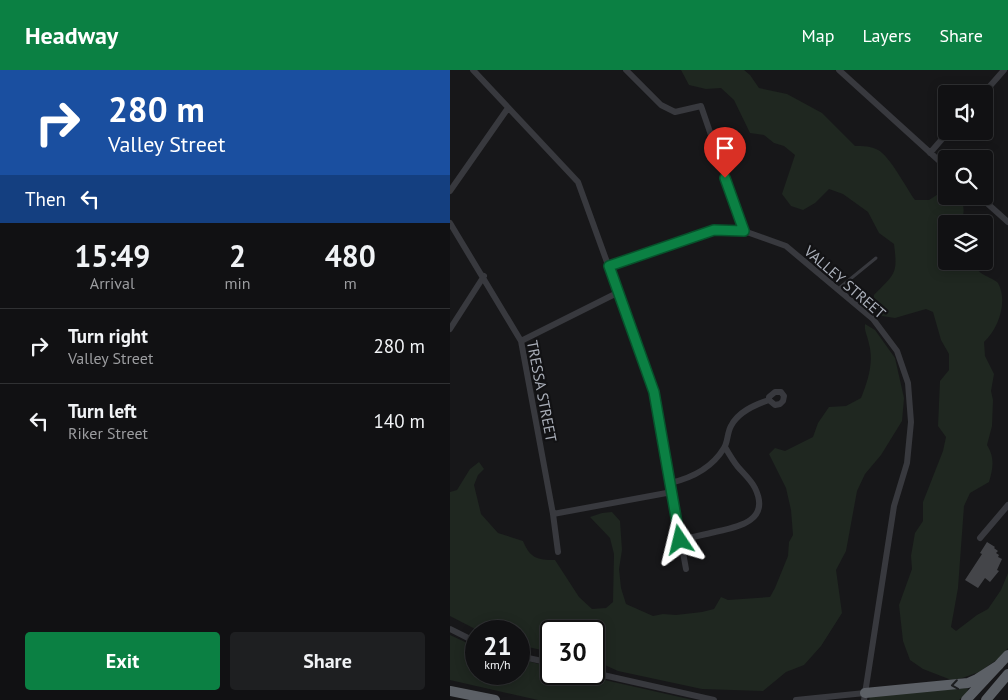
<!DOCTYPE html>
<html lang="en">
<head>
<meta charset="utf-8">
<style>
	body { margin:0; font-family:"PT Sans",sans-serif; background:#1e1f21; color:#f1f3f6; height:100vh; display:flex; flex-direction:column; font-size:19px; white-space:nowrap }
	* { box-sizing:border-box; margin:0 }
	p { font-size:16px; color:#9c9da0 }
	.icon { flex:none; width:28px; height:28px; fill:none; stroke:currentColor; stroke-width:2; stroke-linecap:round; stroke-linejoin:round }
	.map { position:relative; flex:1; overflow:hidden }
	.panel { display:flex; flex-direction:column; background:#111113; width:450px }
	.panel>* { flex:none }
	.guide { background:#1a4fa0; color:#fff; overflow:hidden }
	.tools { position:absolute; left:488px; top:15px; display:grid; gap:10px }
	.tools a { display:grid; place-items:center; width:55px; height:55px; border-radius:5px; background:#111113; box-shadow:0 2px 12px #0003,0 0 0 1px #303133; font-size:25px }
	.speed { position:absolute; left:15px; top:550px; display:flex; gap:10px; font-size:25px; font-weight:700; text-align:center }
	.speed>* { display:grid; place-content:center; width:65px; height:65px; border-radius:50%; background:#111113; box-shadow:0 2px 12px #0003,0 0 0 1px #303133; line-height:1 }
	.speed small { font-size:12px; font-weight:400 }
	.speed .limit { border:2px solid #111; border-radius:8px; background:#fff; color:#111 }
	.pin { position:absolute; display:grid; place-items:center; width:42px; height:42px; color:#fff; margin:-51px -21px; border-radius:50% 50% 50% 0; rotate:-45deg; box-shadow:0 0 5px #0007 }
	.pin .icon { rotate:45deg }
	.me { position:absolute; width:55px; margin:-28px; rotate:350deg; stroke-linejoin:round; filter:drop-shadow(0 0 4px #0008) }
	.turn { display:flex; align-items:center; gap:18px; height:105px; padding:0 25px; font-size:22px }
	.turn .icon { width:65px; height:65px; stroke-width:2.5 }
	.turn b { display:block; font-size:35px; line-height:42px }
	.then { display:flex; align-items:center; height:48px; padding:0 25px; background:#0003; gap:10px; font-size:19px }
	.eta { display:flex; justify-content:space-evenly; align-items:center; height:85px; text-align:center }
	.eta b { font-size:30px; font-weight:800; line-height:35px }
	.cta { display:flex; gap:10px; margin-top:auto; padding:10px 25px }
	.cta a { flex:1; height:58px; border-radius:5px; background:#0b8043; color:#fff; font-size:20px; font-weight:800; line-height:58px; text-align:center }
	.cta a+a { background:#1e1f21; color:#f1f3f6 }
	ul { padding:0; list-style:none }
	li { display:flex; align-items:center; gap:15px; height:75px; padding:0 25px; border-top:1px solid #303133 }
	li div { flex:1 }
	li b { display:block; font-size:19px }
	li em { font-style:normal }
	header { display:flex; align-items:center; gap:30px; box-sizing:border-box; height:70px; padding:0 25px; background:#0b8043; color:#fff }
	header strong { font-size:24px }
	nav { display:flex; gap:28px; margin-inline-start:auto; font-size:18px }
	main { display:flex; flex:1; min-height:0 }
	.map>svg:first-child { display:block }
	.green { fill:#1f2720 }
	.building { fill:#444549 }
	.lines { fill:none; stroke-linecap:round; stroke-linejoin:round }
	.service { stroke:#38393e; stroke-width:3 }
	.minor { stroke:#38393e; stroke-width:6 }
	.trunk { stroke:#5c6066; stroke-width:10 }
	.oneway { stroke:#1d1e20 }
	.route-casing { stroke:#07532c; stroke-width:12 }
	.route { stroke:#0b8043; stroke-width:9 }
	.labels { text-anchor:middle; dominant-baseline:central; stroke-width:4.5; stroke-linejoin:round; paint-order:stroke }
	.street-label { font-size:15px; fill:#aaafb9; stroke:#121214 }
</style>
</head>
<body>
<header>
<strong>Headway</strong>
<nav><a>Map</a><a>Layers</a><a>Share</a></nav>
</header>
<main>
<section class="panel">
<div class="guide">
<div class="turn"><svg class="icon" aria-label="right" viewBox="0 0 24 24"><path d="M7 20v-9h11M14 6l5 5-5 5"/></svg><div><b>280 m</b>Valley Street</div></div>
<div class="then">Then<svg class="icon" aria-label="left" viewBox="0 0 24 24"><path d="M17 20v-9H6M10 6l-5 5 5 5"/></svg></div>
</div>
<div class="eta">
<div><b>15:49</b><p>Arrival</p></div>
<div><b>2</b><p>min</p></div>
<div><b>480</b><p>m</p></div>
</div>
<ul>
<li><svg class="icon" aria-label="right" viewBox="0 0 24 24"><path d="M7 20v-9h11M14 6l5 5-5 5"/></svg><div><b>Turn right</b><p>Valley Street</p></div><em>280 m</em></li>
<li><svg class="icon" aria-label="left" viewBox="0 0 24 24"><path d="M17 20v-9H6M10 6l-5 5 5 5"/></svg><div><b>Turn left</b><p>Riker Street</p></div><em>140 m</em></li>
</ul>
<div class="cta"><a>Exit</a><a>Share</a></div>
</section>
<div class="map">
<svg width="558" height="630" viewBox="0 0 558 630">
	<rect width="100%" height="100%" fill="#171719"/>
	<!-- green -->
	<path class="green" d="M231,0h63l6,5 9,13 28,6 35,19 33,33c8,0 16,0 23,4 11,5 29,39 37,50h14l14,-9h3v5h13c6,10 6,17 1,28h-14v37h23c4,4 8,9 12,12 5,4 12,5 17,10 10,18 1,45 -14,59l1,14 9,18 -3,17 2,9 -1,26 -5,19c8,13 6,23 2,37l-19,11 -6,13 -6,82 -7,39 5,4 21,-16 11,-6 13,-19 7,-17v75l-10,11 -19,13 -25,9 -31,-12 -13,-9 -7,-19 -4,-36 13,-36 -1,-13 4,-23 8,-12v-19l20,-51 3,-14 -8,-11 2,-45 9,-11v-16l-8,-14 -8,-28 -7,-3 -31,9 -13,-2 -8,-10v-11c21,-22 24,-20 20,-51l-15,-11 -11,-21 -25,-18 -14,-5 -14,14 -12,7 -12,-4 -9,-12 13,-39 -11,-9 -10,-3 -10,-8 -14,-2 -16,-33 -13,-12 -15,1 -17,-4z
		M415,254l10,6 20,28 9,40 -2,23 -21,34 -16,19 -8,17 -11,60 -10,19 6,43 -21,33 -17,19 -18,7 -23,19 -61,-2 -84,-18 -24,-11v-29h-43v9l-5,11 -27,-6v-14h-40l-29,-15v-124l7,-2 13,-21 9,-7 5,7 -6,6 -4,10 7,29 17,19 25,8c7,17 14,19 32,19l24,37 13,12 14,-1 7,-6 1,-48 -4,-16 -20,-21 12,-4 10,-1 8,9 2,29 -3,19 2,19 5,16 27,12 10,-2 13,1 26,-3 12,-3 7,-12 7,3 42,-3 5,-9 13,-32 1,-14 4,-7 -2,-25 -5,-22 -17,-34 6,-6 10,3 28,-14 5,-14 11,-16 17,-1 15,-8c7,-17 13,-36 8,-54 -1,-7 -5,-13 -4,-20z
		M0,565l26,12v27h43v-15l32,8v7h27l115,26h-155l-88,-20z
		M518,618l-1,5 -8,7h-90l1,-3 3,-2z"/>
	<!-- building -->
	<path class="building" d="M537,472l8,5 -1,1 4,3 -2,2 3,2 -1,2 4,2 -5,11 2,1 -9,11 -5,-4 -7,10 -13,-8 17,-26 -2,-1z"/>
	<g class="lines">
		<!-- service -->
		<path class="service" d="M388,219l38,-31"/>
		<!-- minor -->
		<path class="minor" d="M23,0l105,112 76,210 32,177
			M176,0l35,35 14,7 26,-6 43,125
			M389,0l107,97
			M533,24l21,-24
			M480,83l19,-22
			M0,121l58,-83
			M529,126l29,26
			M0,153l71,118 32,173 5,38
			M159,196l105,-36 30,1 42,15 87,73 24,32 11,32 3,39 -4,41 -13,43 -30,194
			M0,259l34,-53
			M71,271l96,-48
			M220,413c22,-5 42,-15 54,-35 4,-6 3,-15 7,-22 7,-14 23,-21 38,-26l6,5 5,-1 3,-3 1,-5 -3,-4h-6l-6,5v3
			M103,444l119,-22
			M530,468l28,-33
			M230,470c12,-3 23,-5 35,-8 23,-5 56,-11 40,-44 -4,-8 -11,-14 -17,-21 -5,-6 -9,-13 -13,-20
			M0,559l26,13
			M69,586l32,7
			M144,603l120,27
			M346,630l69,-7"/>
		<!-- trunk -->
		<path class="trunk" d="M0,621l45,9
			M415,623l103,-10 9,-4 22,-14
			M516,630l42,-45
			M536,630l22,-26"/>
	</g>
	<!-- one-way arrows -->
	<defs><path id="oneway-chevron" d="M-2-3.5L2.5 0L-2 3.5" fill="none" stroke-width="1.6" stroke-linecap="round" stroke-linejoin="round" transform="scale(1.25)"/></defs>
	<use class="oneway" href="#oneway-chevron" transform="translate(505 615) rotate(172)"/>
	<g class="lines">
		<!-- route casing -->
		<g class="route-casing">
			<path id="route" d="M230,470l-26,-148 -45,-126 105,-36 30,1 -19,-53"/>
		</g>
		<!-- route -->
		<use href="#route" class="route"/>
	</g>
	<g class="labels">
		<!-- street labels -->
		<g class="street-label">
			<text transform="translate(395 212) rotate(41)">VALLEY STREET</text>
			<text transform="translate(92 321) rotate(79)">TRESSA STREET</text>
		</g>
	</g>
</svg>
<div class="tools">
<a><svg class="icon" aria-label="sound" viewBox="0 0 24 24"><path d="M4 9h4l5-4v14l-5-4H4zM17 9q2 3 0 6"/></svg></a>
<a><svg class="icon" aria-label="search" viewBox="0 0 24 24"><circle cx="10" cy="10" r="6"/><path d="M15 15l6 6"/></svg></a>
<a><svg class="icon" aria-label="layers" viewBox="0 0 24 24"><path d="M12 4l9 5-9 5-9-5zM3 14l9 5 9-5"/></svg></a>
</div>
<div class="speed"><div>21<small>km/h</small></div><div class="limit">30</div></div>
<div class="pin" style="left:275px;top:108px;background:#d93025"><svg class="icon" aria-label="arrive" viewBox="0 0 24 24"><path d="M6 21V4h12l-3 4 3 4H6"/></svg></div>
<svg class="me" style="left:230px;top:470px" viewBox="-20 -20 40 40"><path d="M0-17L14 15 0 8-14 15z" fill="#0b8043" stroke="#fff" stroke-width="4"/></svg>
</div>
</main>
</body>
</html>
